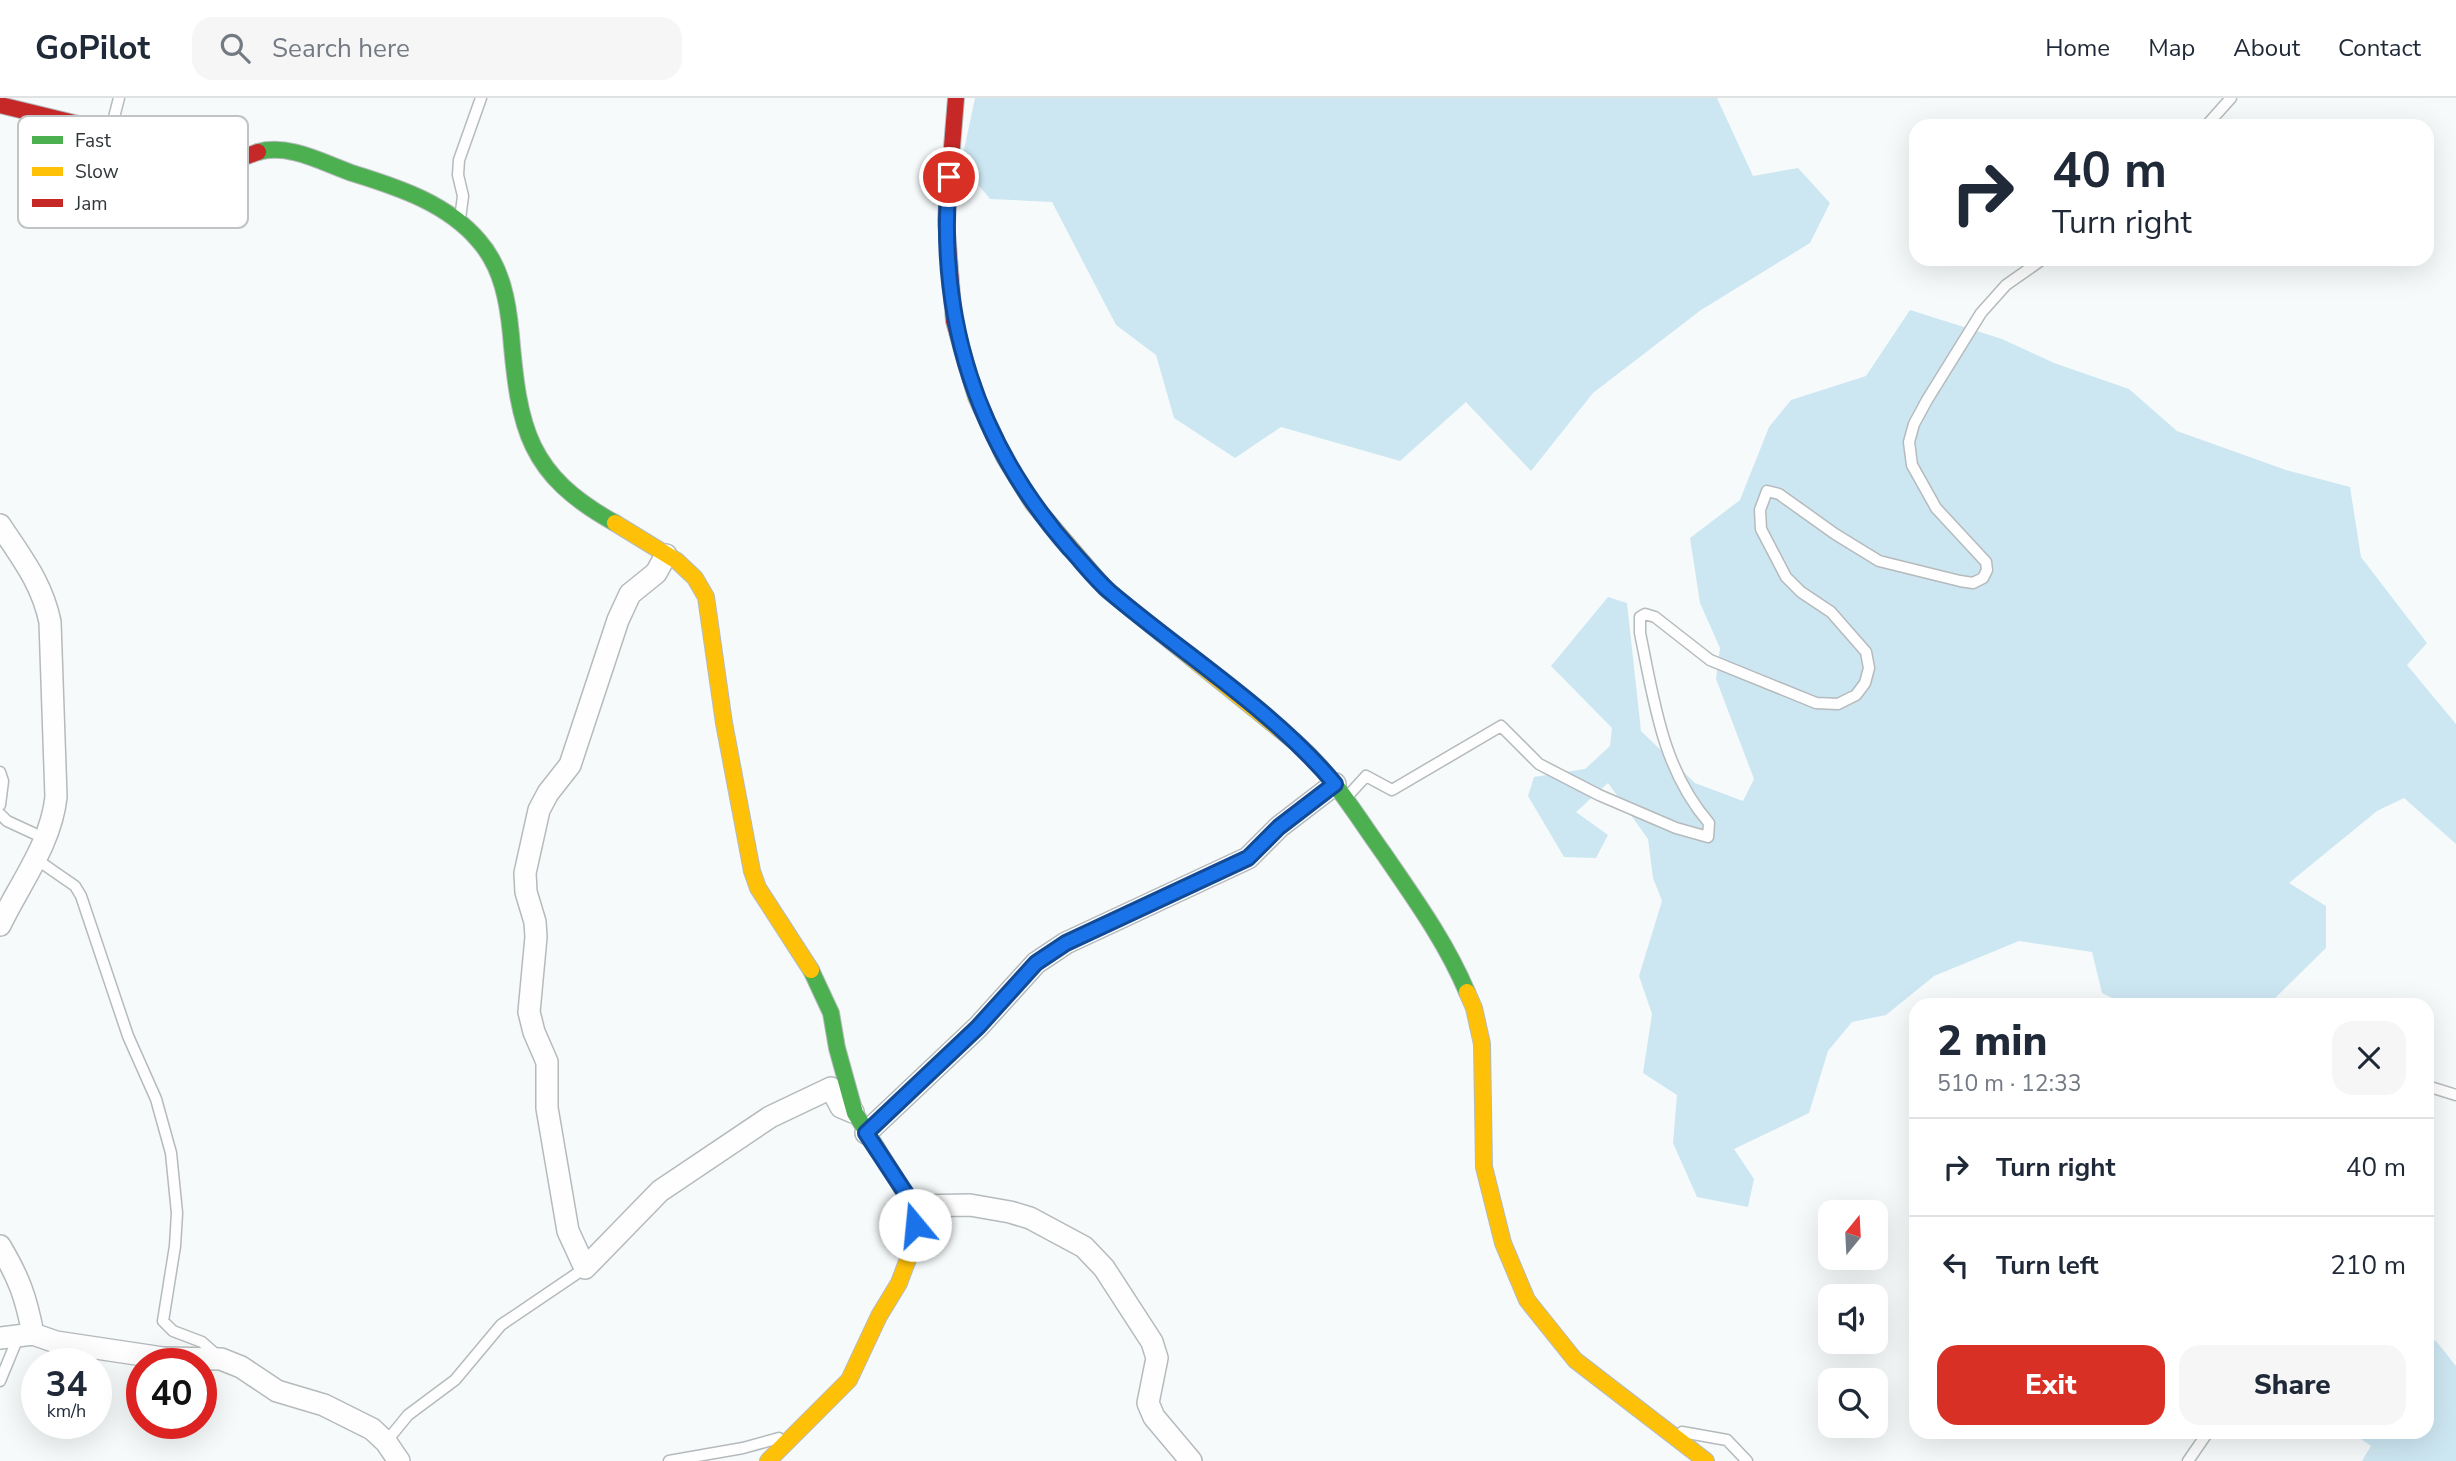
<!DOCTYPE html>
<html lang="en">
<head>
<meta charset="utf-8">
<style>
	body { margin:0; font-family:"Nunito Sans",sans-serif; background:#f6f6f7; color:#1f2937; height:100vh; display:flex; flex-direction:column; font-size:26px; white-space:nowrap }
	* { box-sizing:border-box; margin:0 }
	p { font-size:23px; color:#747a83 }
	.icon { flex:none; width:38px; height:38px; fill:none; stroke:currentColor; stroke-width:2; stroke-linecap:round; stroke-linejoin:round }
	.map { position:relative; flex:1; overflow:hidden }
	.details { position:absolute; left:1909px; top:900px; width:525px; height:441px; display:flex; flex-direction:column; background:#fff; border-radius:21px; box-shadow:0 7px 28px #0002 }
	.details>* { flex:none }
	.top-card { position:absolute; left:1909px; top:21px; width:525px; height:147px; border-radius:21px; box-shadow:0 7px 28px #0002; background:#fff; color:#1f2937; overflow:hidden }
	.needle { width:46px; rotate:18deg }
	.fabs { position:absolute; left:1818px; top:1102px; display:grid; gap:14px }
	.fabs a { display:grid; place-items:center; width:70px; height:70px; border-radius:14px; background:#fff; box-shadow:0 7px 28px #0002; font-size:35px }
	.speed { position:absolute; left:21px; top:1250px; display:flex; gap:14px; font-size:35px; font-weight:700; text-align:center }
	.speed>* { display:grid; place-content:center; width:91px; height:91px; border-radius:50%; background:#fff; box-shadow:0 7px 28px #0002; line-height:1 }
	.speed small { font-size:18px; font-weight:400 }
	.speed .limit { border:10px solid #d22; background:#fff; color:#111 }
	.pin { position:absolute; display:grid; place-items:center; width:60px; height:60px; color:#fff; margin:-30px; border:4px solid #fff; border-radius:50%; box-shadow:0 2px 7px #0007 }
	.me { position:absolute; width:77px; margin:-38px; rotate:343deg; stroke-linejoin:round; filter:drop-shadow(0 0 5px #0008) }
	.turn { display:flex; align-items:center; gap:24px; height:147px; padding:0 28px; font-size:32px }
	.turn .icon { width:91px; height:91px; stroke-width:2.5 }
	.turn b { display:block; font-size:49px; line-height:60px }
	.round { display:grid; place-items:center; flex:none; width:74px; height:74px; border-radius:21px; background:#f6f6f7 }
	.headline { display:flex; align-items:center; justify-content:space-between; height:119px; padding:0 28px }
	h1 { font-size:42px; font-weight:800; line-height:52px }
	.button { display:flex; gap:14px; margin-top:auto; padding:14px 28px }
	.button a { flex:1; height:80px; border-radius:21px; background:#d93025; color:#fff; font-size:28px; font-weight:800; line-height:80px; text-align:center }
	.button a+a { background:#f6f6f7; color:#1f2937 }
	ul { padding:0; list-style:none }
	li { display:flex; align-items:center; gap:21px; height:98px; padding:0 28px; border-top:2px solid #e0e1e3 }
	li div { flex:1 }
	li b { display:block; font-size:26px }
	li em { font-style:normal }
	header { display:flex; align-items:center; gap:42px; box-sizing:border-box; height:98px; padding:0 35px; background:#fff; border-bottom:2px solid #e0e1e3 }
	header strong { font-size:33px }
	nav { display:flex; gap:38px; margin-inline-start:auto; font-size:24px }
	.search { width:490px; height:63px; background:#f6f6f7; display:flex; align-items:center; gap:18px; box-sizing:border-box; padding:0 24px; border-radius:21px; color:#747a83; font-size:26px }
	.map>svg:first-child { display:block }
	.green { fill:#cde7f2 }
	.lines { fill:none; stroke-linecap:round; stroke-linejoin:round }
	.lane-casing { stroke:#b5babc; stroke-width:13 }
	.street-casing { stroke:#b5babc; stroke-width:24 }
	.fast-casing { stroke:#b5babc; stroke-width:18 }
	.slow-casing { stroke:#b5babc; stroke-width:18 }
	.jam-casing { stroke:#b5babc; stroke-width:18 }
	.lane { stroke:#fefefe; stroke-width:10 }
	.street { stroke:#fefefe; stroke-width:21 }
	.fast { stroke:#4caf50; stroke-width:16 }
	.slow { stroke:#ffc107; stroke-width:16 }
	.jam { stroke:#c62828; stroke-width:16 }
	.route-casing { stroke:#114b97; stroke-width:18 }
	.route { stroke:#1a73e8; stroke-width:12 }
	.key { fill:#fff; stroke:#c1c3c4; stroke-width:2 }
	.key-label { font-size:19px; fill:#2f3639 }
</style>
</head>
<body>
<header>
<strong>GoPilot</strong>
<div class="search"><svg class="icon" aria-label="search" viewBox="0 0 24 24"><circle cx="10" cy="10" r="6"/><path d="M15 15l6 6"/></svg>Search here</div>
<nav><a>Home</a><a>Map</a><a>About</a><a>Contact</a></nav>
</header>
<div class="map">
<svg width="2456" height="1363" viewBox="0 0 2456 1363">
	<rect width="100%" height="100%" fill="#f6fafb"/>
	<!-- green -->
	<path class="green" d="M975,0h742l36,78 45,-8 32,35 -20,40 -109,67 -108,83 -62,78 -65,-69 -66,59 -119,-34 -46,31 -61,-40 -18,-63 -40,-30 -64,-123 -62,-3 -29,-35z
		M1910,212l92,29 52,24 75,26 48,42 109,39 64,17 11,70 66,86 -20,22 49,59v120l-52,-46 -27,13 -88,72 37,23v42l-57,56h-144l-23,-11 -10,-41 -73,-11 -85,35 -48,39 -34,7 -24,29 -19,62 -75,36 20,30 -6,28 -51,-10 -24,-54 4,-48 -34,-22 9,-59 -13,-38 23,-75 -9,-23 -5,-39 -40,-56 -32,29 32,23 -12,23 -32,-1 -36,-61 6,-19 51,-8 25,-23 2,-18 -61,-62 57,-69 19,6 14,128 54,52 48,18 11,-22 -38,-100 4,-31 -20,-45 -10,-65 50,-38 29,-73 22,-27 75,-24z
		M2427,1241l9,2 20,25v95h-94l9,-15 -20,-14h76z"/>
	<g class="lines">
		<!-- lane casing -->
		<g class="lane-casing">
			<path id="lane" d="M2206,28l25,-28
				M111,31l8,-31
				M460,121l3,-23 -5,-21 1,-15 22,-62
				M0,674l3,9 -3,24
				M1346,700l20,-22 26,14 109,-64 38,38 60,31 77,33 32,9 1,-14c-47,-54 -55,-123 -69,-190v-16l5,-3 10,3 55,43 106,43 22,1 18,-9 9,-12 4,-15 -3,-16 -35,-40 -30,-20 -15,-15 -25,-48 -1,-19 7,-19 12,3 56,40 44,27 81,20 13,2 10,-5 4,-8 -1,-8 -50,-54 -24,-43 -3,-23 5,-18 13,-24 54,-87 25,-28 37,-26
				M0,716l7,7 39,18
				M36,761l39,27 6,10 47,140 28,63 15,54 6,60 -2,33 -12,75 10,10 29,11 17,15
				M2427,988l29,9
				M0,1283l19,-46
				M1682,1334l45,8 20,21
				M386,1344l22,-27 47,-35 46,-55 84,-57
				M669,1363l74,-13 36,-10
				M2188,1363l20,-29"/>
		</g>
		<!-- street casing -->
		<g class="street-casing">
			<path id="street" d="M0,427c21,32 42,58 50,97l6,175c-5,47 -36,86 -56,128
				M666,457l-10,18 -26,21 -12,26 -48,145 -22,28 -9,17 -14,63 1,19 9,30 1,15 -7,75 5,20 13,30v46l21,123 17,37 75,-77 110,-74 61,-29 10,19 12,5
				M866,1035l112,-106 58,-64 30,-20 182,-85 31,-31 56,-43
				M913,1108l57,-1 40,7 20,6 54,29 20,21 48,74 5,16 -9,45 6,14 37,44
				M0,1148c19,32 26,51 33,88
				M0,1240l33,-4 23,8 107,16 58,1 20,8 36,24 47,14 48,24 14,13 13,19"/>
		</g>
		<!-- fast casing -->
		<g class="fast-casing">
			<path id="fast" d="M258,54c32,-9 67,12 97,22 45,14 93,30 124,67 23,26 29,61 32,94 8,94 17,140 104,188
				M1294,643c37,31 62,74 90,113 30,44 62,88 83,138
				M811,872l20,43 6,35 18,65 58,93 2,19 -7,34"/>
		</g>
		<!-- slow casing -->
		<g class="slow-casing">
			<path id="slow" d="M965,262l11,37 28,60 29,47 73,85 188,152
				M615,425l62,38 18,17 11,19 18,126 28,148 6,17 53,82
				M1467,894l7,16 8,36 2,123 19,76 24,57 48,60 131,101
				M768,1363l81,-81 30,-64 20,-33 9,-24"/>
		</g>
		<!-- jam casing -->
		<g class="jam-casing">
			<path id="jam" d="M956,0l-10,122 8,101 11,39
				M0,7l99,24 111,34h18l30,-11"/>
		</g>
		<!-- lane -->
		<use href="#lane" class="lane"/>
		<!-- street -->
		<use href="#street" class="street"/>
		<!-- fast -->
		<use href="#fast" class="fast"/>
		<!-- slow -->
		<use href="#slow" class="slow"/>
		<!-- jam -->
		<use href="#jam" class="jam"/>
	</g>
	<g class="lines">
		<!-- route casing -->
		<g class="route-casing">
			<path id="route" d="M915,1127l-1,-19 -48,-73 112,-106 58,-64 30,-20 182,-85 31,-31 56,-43c-62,-74 -152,-130 -225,-192 -15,-13 -27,-29 -40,-43 -94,-107 -133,-230 -121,-372"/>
		</g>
		<!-- route -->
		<use href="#route" class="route"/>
	</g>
	<!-- legend -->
	<rect x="18" y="18" width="230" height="112" rx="10" class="key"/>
	<rect x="32" y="38" width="31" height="8" fill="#4caf50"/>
	<rect x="32" y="69" width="31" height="9" fill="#ffc107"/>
	<rect x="32" y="101" width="31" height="8" fill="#c62828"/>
	<g class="key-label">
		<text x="75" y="49">Fast</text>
		<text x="75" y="80">Slow</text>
		<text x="75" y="112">Jam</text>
	</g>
</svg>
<div class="fabs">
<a><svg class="needle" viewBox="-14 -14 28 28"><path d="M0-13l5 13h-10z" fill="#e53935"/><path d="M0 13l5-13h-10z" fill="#747a83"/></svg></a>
<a><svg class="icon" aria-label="sound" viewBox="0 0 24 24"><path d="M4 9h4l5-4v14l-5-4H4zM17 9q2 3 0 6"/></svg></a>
<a><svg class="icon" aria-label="search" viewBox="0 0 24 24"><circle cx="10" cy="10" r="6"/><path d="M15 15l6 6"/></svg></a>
</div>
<div class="speed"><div>34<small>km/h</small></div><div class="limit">40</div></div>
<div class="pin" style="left:949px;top:79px;background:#d93025"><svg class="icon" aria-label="arrive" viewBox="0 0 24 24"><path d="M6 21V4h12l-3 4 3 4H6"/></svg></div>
<svg class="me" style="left:915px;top:1127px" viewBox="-20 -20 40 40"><circle r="19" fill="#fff"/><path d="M0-13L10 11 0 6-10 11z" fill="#1a73e8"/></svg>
<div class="top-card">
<div class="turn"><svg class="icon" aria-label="right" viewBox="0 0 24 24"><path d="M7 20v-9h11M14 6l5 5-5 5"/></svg><div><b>40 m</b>Turn right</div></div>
</div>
<section class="details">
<div class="headline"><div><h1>2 min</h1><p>510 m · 12:33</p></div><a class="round"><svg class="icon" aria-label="close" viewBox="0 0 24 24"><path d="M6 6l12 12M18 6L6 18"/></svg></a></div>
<ul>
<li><svg class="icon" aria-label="right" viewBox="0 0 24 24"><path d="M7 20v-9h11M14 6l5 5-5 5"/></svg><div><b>Turn right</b></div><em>40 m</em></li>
<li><svg class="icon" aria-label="left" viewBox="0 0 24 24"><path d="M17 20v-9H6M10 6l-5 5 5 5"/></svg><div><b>Turn left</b></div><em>210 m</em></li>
</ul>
<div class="button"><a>Exit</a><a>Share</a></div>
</section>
</div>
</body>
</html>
